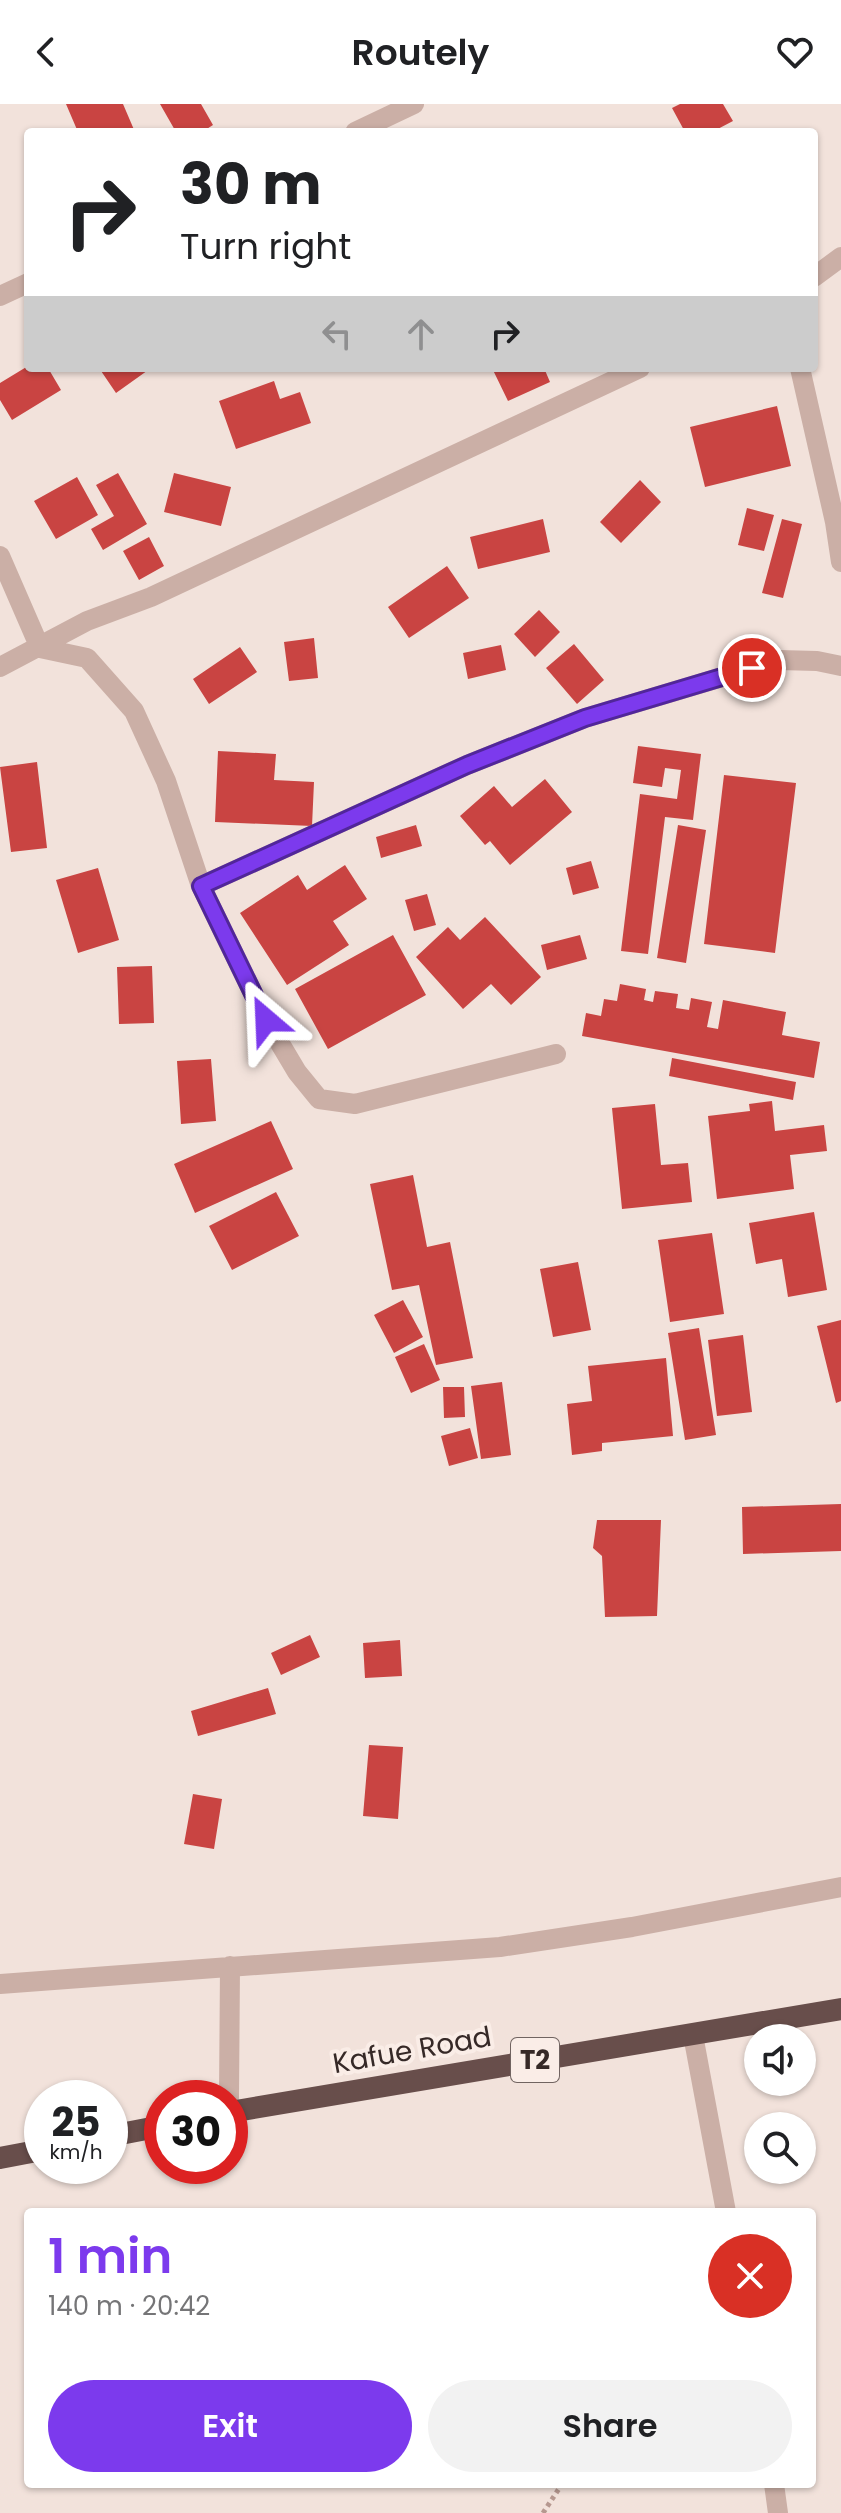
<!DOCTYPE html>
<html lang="en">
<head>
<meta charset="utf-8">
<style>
	body { margin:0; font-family:Poppins,sans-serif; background:#f2f2f2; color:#202124; height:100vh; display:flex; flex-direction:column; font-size:30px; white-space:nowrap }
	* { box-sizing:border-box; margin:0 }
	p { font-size:26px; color:#757577 }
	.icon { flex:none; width:44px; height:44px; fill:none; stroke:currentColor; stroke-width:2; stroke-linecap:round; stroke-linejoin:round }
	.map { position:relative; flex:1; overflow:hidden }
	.panel { position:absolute; left:24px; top:2104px; width:792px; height:280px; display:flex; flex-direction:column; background:#fff; border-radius:8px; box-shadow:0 2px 6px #0004 }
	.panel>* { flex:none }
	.banner { position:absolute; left:24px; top:24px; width:794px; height:244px; border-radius:8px; box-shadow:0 2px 6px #0004; background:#fff; color:#202124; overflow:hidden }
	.controls { position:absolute; left:744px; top:1920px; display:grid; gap:16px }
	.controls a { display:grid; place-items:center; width:72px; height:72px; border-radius:50%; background:#fff; box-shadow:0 2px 6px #0004; font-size:40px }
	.speed { position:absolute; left:24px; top:1976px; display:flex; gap:16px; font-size:40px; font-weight:700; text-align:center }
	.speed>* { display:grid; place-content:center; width:104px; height:104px; border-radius:50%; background:#fff; box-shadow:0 2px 6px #0004; line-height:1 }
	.speed small { font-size:20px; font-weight:400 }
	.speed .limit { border:12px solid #d22; background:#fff; color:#111 }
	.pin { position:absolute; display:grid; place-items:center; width:68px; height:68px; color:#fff; margin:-34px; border:4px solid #fff; border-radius:50%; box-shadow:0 2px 8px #0007 }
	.me { position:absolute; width:88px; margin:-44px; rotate:334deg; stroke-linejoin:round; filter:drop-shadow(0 0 6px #0008) }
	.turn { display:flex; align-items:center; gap:28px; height:168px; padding:0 24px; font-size:36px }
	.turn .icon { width:104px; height:104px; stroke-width:2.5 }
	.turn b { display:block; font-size:56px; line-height:68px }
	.lanes { display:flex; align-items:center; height:76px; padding:0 24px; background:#0003; justify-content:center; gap:40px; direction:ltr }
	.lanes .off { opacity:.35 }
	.round { display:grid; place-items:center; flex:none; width:84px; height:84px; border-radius:42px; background:#f2f2f2 }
	.overview { display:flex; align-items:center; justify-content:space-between; height:136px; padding:0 24px }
	h1 { font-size:48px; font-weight:600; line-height:60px; color:#7c3aed }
	.action { display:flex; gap:16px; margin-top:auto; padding:16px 24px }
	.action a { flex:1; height:92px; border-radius:48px; background:#7c3aed; color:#fff; font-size:32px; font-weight:600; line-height:92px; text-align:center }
	.action a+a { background:#f2f2f2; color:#202124 }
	header { display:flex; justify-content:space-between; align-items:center; height:104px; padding:0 24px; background:#fff; font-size:36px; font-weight:600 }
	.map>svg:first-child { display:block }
	.building { fill:#c94442 }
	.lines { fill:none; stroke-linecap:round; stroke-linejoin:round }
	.path { stroke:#b69890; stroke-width:5; stroke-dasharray:4 4; stroke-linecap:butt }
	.minor { stroke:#cbafa6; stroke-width:20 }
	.trunk { stroke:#684e4b; stroke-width:22 }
	.route-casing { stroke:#51269a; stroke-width:20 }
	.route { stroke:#7c3aed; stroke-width:14 }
	.labels { text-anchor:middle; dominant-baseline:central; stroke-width:8; stroke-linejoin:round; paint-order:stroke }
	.shield { fill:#faede7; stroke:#716461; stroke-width:2 }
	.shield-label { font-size:26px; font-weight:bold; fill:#362927 }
	.street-label { font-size:28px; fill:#362927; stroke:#faede7 }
</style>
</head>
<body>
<header><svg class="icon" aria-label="back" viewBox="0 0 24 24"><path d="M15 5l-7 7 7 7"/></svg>Routely<svg class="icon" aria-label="heart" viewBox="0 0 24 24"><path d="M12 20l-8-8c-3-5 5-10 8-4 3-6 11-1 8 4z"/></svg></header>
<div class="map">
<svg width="841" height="2409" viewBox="0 0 841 2409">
	<rect width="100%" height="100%" fill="#f2e2db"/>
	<!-- building -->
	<path class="building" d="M66,0h57l12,28h-57z
		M160,0h41l12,21 -11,7h-26z
		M680,0h43l10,17 -21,11h-27l-13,-24z
		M28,262v2h20l13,22 -49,30 -12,-20v-17z
		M99,264h52l-35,25z
		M492,264h52l6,14 -42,19z
		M274,277l6,18 20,-7 11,31 -75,26 -17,-48z
		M777,302l14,60 -86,21 -15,-60z
		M118,369l29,51 -44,26 -12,-21 23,-13 -18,-31z
		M174,369l57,14 -10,39 -57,-14z
		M77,373l21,38 -42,24 -22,-38z
		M640,376l21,22 -40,41 -21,-21z
		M747,404l27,7 -10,36 -26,-6z
		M543,415l7,33 -72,17 -8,-32z
		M782,415l20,5 -19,74 -21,-5z
		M149,433l15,29 -25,14 -16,-29z
		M447,462l22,32 -60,40 -21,-31z
		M539,506l21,22 -25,25 -21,-23z
		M314,534l4,40 -29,3 -5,-39z
		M574,540l30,36 -27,24 -31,-36z
		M501,541l5,25 -38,9 -5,-26z
		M240,543l17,25 -48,32 -16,-25z
		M638,642l63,8 -8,66 -28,-3 -17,137 -27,-3 19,-157 37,5 4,-29 -16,-2 -3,19 -29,-4z
		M218,647l58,3 -2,26 40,2 -2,44 -97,-4z
		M37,658l10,86 -36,4 -11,-85z
		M724,671l72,8 -21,170 -71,-9z
		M545,675l27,33 -62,53 -20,-24 -5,4 -25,-29 34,-30 18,21z
		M416,721l6,21 -41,12 -5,-21z
		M678,721l28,5 -20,133 -29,-5z
		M591,757l8,27 -26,7 -7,-27z
		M345,761l22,34 -34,22 16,24 -62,40 -47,-72 58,-38 9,15z
		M98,764l21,72 -41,13 -22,-73z
		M427,790l9,31 -22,6 -9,-31z
		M485,813l56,60 -30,28 -20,-21 -28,25 -47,-52 32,-30 12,13z
		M393,831l33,60 -98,54 -33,-60z
		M580,831l7,24 -40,11 -6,-25z
		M152,862l2,57 -35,1 -2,-57z
		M620,880l26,5 -2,11 9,2 2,-11 23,3 -2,14 13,2 2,-12 21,4 -5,25 11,2 5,-29 63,12 -4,23 38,7 -6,36 -232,-42 4,-23 15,3 3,-17 13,2z
		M672,954l124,24 -3,18 -124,-24z
		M211,955l5,62 -35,3 -4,-63z
		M772,997l3,30 49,-6 3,26 -37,4 4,34 -77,10 -9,-83 42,-5 -1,-7z
		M655,1000l6,61 27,-2 4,39 -70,7 -10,-101z
		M271,1017l22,48 -98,44 -21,-49z
		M413,1071l14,72 23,-5 23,116 -37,7 -17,-80 -27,5 -22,-106z
		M276,1088l23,44 -67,34 -23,-44z
		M814,1108l13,78 -39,7 -6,-38 -26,5 -7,-41z
		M712,1129l12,81 -54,8 -12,-82z
		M578,1158l13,68 -38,7 -13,-68z
		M403,1196l20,37 -29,16 -20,-38z
		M841,1216v81l-5,2 -19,-77z
		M699,1224l17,107 -31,5 -17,-107z
		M743,1231l9,77 -35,4 -9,-76z
		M424,1240l16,36 -29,13 -16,-36z
		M666,1254l7,78 -71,7v8l-30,4 -5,-51 25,-3 -4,-35z
		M502,1278l9,73 -30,4 -10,-73z
		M443,1283h21l1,30 -21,1z
		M470,1324l8,30 -29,8 -8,-30z
		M841,1400v47l-98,3 -1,-47z
		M597,1416h64l-4,96 -52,1 -3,-61 -9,-8z
		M310,1531l10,22 -39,18 -10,-22z
		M400,1536l2,36 -37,2 -2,-35z
		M268,1584l8,26 -78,22 -7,-25z
		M369,1641l34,2 -5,72 -35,-3z
		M193,1690l29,5 -8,50 -30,-5z"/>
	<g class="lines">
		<!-- path -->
		<path class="path" d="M543,2409l19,-29"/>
		<!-- minor -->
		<path class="minor" d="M355,28l59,-28
			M814,173l27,-20
			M0,192l28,-13
			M800,264l35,154 6,40
			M0,452l40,92 47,10 47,53 32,70 35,105 65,134 31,52 22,27 36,5 201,-50
			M0,563l87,-46 64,-24 489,-229
			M201,782l266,-121 118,-47 194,-58 38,1 24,5
			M0,1880l500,-37 132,-20 209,-40
			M693,1931l33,177
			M229,1994l1,-132
			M774,2380l4,29"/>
		<!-- trunk -->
		<path class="trunk" d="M230,2008l611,-103
			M110,2032l52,-10
			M0,2054l42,-8"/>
	</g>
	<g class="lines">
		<!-- route casing -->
		<g class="route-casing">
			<path id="route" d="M266,916l-65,-134 266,-121 118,-47 167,-50"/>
		</g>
		<!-- route -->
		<use href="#route" class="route"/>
	</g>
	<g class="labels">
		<!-- shield labels -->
		<rect class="shield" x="511" y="1934" width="48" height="44" rx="6"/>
		<g class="shield-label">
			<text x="535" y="1956">T2</text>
		</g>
		<!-- street labels -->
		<g class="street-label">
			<text transform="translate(412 1946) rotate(-10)">Kafue Road</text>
		</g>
	</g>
</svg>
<div class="controls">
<a><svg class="icon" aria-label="sound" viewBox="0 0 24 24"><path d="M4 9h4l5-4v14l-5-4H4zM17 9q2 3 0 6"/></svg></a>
<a><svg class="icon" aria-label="search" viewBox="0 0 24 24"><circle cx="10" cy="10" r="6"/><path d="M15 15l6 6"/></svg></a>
</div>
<div class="speed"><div>25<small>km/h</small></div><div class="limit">30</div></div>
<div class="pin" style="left:752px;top:564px;background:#d93025"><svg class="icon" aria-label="arrive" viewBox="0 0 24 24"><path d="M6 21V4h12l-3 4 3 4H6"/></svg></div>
<svg class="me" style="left:266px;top:916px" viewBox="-20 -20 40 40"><path d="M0-17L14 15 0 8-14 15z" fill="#7c3aed" stroke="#fff" stroke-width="4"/></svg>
<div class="banner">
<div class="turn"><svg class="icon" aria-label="right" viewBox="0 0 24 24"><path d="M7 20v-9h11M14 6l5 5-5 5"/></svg><div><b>30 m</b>Turn right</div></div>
<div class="lanes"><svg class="icon off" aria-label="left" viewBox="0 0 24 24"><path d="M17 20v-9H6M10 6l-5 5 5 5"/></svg><svg class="icon off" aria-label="ahead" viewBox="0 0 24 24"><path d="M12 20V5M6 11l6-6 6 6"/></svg><svg class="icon" aria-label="right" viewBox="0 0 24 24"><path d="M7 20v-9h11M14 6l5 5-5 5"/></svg></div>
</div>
<section class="panel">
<div class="overview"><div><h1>1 min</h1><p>140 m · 20:42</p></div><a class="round" style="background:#d93025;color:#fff"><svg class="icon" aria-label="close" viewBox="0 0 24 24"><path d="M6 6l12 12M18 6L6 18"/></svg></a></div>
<div class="action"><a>Exit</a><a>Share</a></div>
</section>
</div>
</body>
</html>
